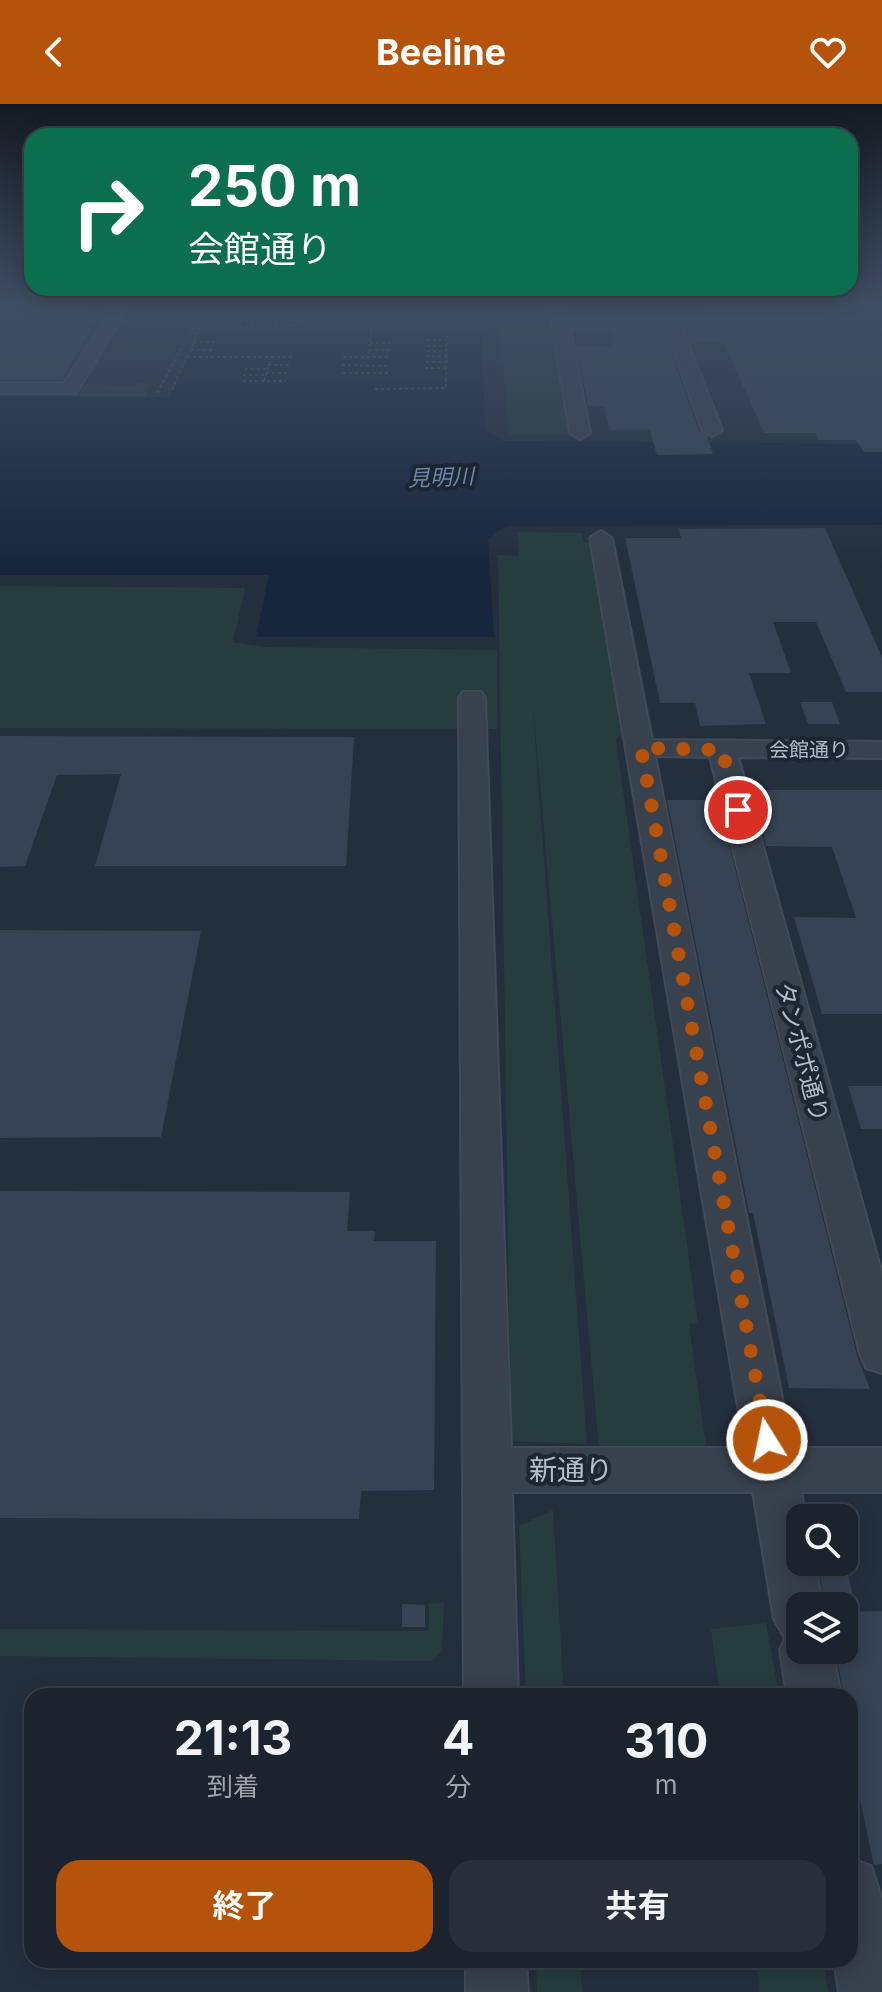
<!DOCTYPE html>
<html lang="ja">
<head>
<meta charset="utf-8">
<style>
	body { margin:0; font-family:Inter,"Noto Sans JP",sans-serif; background:#282f3a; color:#f1f3f6; height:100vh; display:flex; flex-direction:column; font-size:30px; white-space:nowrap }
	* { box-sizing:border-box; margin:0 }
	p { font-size:26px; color:#a0a4aa }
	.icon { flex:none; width:44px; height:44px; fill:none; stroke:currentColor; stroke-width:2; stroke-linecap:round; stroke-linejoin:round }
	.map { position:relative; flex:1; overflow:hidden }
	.panel { position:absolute; left:24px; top:1584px; width:834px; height:280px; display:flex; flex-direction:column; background:#1b232e; border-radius:24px; box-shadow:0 4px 20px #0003,0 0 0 2px #39404a }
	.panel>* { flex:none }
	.top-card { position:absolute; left:24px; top:24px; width:834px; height:168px; border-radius:24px; box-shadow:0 4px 20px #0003,0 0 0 2px #39404a; background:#0b6e4f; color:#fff; overflow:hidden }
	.controls { position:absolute; left:786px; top:1400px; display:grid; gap:16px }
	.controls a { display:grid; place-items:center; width:72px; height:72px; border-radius:16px; background:#1b232e; box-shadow:0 4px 20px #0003,0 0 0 2px #39404a; font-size:40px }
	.pin { position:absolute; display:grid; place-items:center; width:68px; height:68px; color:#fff; margin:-34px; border:4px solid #fff; border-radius:50%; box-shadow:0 2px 8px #0007 }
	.me { position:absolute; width:88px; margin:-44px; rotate:350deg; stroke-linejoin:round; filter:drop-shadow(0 0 6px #0008) }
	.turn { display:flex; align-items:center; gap:28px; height:168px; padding:0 32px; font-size:36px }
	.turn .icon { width:104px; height:104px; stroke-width:2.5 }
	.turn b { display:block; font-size:56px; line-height:68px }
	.eta { display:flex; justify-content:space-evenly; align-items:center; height:136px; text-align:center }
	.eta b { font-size:48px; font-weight:700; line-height:56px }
	.action { display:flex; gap:16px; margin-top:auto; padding:16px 32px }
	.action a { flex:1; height:92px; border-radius:24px; background:#b45309; color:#fff; font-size:32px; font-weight:700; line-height:92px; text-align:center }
	.action a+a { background:#282f3a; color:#f1f3f6 }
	header { display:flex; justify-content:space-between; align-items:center; height:104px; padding:0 32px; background:#b45309; color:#fff; font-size:36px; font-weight:700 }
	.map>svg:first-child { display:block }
	.green { fill:#263c3f }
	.water { fill:#17263c }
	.building { fill:#364354 }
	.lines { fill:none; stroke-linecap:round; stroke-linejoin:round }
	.minor-casing { stroke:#414a57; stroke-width:4 }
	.path { stroke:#3f5557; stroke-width:2; stroke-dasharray:3 3; stroke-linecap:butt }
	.minor { fill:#38414e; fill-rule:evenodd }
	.route { stroke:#b45309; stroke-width:14; stroke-dasharray:0 25.2 }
	.labels { text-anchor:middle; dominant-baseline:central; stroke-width:8; stroke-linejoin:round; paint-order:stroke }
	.far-street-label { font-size:20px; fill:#b4bcc9; stroke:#1d2633 }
	.far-water-label { font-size:22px; font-style:italic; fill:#6d86a8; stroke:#1d2633 }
	.street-label { font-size:24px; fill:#b4bcc9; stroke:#1d2633 }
	.near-street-label { font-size:28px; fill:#b4bcc9; stroke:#1d2633 }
</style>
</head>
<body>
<header><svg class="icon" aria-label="back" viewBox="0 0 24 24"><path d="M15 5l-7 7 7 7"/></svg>Beeline<svg class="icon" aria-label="heart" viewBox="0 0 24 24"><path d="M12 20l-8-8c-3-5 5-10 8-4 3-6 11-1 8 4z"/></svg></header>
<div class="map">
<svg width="882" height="1888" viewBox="0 0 882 1888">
	<rect width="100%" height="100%" fill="#242f3e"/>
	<!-- green -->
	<path class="green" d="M499,200h49l22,131h-61l-11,-126 -11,1 1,20h-9v-22h20z
		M565,200h144l6,13h-143l-5,-1z
		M137,279h13l-5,13h-145v-4h75l6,-1 5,-7 48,2z
		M517,428l65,1 2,10h5l33,190 -6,7 82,583 -9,1 17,123 -107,2 -67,-753 55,748 -76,-3 -13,-886 21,1z
		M0,482l245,2 -12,54 31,5 233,3v79l-497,-1z
		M553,1406l11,186h-38l-7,-170z
		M444,1499l-2,47 -10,11 -432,-5v-27l429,2v-27z
		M766,1519l13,73h-59l-9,-67z
		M276,1856h152l-6,6 -147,1z
		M536,1856h44l2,32h-45z
		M756,1856h67l5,32h-68z"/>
	<!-- water -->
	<path class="water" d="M201,229h281l3,97 18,11 379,3v81l-374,1 -13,6 -7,8 6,97h-238l13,-62h-269v-178h168z"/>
	<!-- building -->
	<path class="building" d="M705,200h93l13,4h45l-3,-4h29v12h-170z
		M0,203h37l-2,2 67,1 -40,70h-62z
		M610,228h54l35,99 8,5 6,18 -56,1 -7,-25h-41l-5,-24h-16l-12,-60 38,1z
		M686,228h196v120h-18l-8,-12h-38l-3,-7h-51l-40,-90h-33z
		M825,424l57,129v35h-36l-30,-70h-43l18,51h-42l17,51 -66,2 -5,-23h-35l-35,-165h56l-2,-9z
		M800,598h32l8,22h-32z
		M0,632l354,1 -8,129h-251l26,-92 -64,1 -32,91 -25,1z
		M753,686h129v224h-60l-28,-97 62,1 -24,-71 -66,-1z
		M667,696h51l139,555 13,34 -81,-1 -36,-175h-4z
		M0,826l201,1 -40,206 -161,1z
		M848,982h34v43h-21z
		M0,1087l350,1 -3,39h28l-1,10h62l-2,249 -73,1 -2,28 -359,-1z
		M818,1464l29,1 8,37h-29z
		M402,1500l23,1v22h-23z
		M882,1507v253l-8,1 -24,-112v-57h-6l-9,-46h9v-38z"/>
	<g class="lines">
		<!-- minor casing -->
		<g class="minor-casing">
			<path id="minor" d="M100,200h20l3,12 -47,77h-76v-10h64l43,-67v-6z
				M549,200h16l3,15h314v10h-200l40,101 -10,6 -10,-6 -36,-101h-96l20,104 -10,6 -10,-6z
				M601,427l11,7 40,202 230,2v16l-144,-1 144,517v99l-16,-5 -6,-14 -150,-597 -55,-1 137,692h90v44h-81l5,26h-6v44h14l9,44h-23v44h32l9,46h-54l-7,-46 5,-12 -11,-19 -21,-127h-241l6,204h-54l-5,-998 4,-6h18l4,6 26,750h234l-155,-910z
				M850,1754l21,8 11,34v92h-43l-5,-32h16z
				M466,1856h60l2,32h-62z"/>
		</g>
		<!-- path -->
		<path class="path" d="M303,200l-3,14 53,-1 2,-13
			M36,204h54
			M133,208h23
			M252,222l6,-22
			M427,236h20
			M194,238h22
			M370,239h21
			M427,242h20
			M191,246h22
			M369,246h22
			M427,247h20
			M426,252l20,1
			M187,253h106
			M343,253h48
			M368,255l3,-27
			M426,258h20
			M268,261h21
			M342,261l47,1
			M425,264h21
			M245,265h22
			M266,269h22
			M343,269h47
			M243,271h22
			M243,277h43
			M264,277l7,-24
			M375,285l71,-1 1,-56
			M172,286l26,-58
			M157,289l35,-64 106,-4 2,-7"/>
		<!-- minor -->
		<use href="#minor" class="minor"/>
	</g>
	<!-- sky -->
	<linearGradient id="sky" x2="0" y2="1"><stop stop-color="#141a22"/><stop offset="0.43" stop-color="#3f4d63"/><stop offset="1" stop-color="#3f4d63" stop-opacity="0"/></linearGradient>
	<rect width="882" height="464" fill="url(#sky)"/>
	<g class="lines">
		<!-- route -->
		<path class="route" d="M738,706l-16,-60 -81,-2 126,692"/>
	</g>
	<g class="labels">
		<!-- far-street labels -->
		<g class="far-street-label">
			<text x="809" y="646">会館通り</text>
		</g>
		<!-- far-water labels -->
		<g class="far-water-label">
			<text transform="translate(441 373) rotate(-2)">見明川</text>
		</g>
		<!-- street labels -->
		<g class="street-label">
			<text transform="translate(802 948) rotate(75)">タンポポ通り</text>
		</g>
		<!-- near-street labels -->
		<g class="near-street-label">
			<text x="571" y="1366">新通り</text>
		</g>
	</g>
</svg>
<div class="controls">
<a><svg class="icon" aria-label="search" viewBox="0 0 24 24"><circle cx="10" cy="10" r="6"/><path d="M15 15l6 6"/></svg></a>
<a><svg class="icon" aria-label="layers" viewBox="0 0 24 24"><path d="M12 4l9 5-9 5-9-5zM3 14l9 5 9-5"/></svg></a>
</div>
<div class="pin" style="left:738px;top:706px;background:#d93025"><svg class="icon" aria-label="arrive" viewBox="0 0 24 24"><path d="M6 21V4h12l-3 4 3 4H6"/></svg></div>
<svg class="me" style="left:767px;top:1336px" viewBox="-20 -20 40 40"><circle r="17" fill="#b45309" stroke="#fff" stroke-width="3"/><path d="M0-11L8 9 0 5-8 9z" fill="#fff"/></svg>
<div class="top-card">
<div class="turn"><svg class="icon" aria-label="right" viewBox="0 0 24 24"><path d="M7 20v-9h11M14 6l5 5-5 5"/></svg><div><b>250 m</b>会館通り</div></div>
</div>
<section class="panel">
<div class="eta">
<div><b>21:13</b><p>到着</p></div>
<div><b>4</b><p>分</p></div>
<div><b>310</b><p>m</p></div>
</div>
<div class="action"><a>終了</a><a>共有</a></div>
</section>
</div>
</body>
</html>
